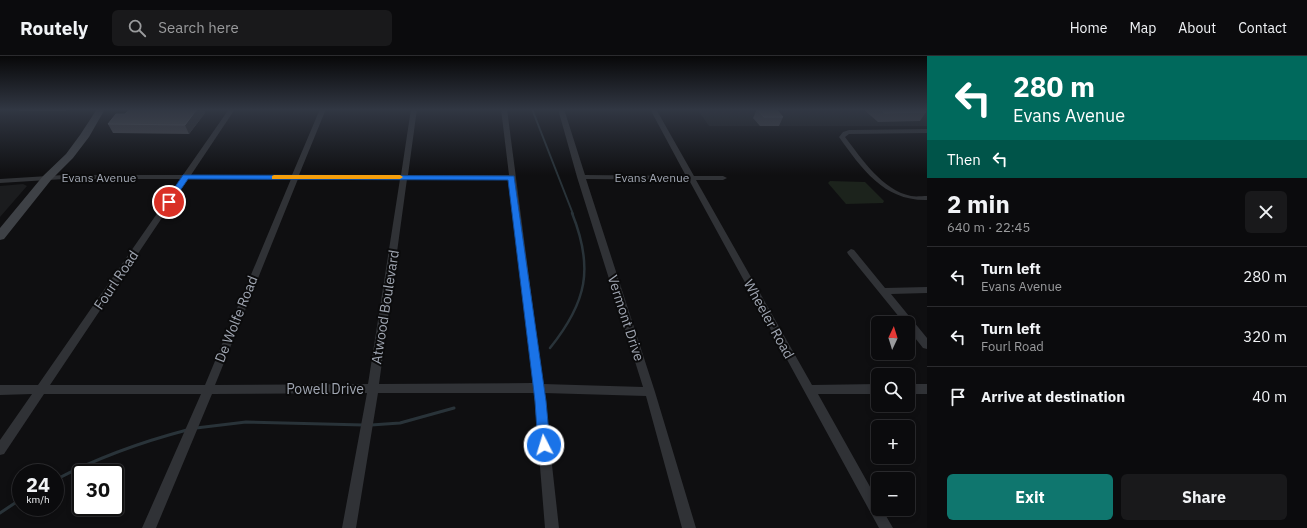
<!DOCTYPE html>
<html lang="en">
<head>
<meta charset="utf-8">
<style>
	body { margin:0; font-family:"IBM Plex Sans",sans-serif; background:#19191b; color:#f1f3f6; height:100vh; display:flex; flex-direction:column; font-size:15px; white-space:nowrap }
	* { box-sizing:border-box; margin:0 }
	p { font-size:13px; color:#9a9b9d }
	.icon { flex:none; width:22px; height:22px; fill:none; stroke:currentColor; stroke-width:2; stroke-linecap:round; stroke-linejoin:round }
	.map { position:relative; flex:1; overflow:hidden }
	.side { display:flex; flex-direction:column; background:#0b0b0d; width:380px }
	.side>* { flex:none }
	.guide { background:#00695c; color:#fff; overflow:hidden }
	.needle { width:26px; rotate:4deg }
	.fabs { position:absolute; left:871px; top:260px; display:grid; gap:8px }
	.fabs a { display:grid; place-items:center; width:44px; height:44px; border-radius:6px; background:#0b0b0d; box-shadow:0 2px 6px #0003,0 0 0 1px #2b2b2e; font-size:20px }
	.speed { position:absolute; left:12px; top:408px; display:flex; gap:8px; font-size:20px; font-weight:700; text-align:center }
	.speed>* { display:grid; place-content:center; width:52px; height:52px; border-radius:50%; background:#0b0b0d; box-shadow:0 2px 6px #0003,0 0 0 1px #2b2b2e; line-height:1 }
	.speed small { font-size:10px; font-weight:400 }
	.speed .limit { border:2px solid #111; border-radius:6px; background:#fff; color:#111 }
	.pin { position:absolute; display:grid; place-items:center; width:34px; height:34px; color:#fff; margin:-17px; border:2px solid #fff; border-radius:50%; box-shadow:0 1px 4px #0007 }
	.me { position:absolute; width:44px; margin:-22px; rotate:355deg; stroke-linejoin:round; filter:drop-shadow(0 0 3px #0008) }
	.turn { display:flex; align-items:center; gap:14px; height:84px; padding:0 20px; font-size:18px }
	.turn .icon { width:52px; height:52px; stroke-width:2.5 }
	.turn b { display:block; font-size:28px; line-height:34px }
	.then { display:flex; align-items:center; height:38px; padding:0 20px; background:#0003; gap:8px; font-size:15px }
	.round { display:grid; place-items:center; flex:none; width:42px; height:42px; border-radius:6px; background:#19191b }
	.headline { display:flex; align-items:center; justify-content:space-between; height:68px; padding:0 20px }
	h1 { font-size:24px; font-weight:700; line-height:30px }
	.primary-button { display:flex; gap:8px; margin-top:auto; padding:8px 20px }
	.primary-button a { flex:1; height:46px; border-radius:6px; background:#0f766e; color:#fff; font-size:16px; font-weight:700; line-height:46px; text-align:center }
	.primary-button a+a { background:#19191b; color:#f1f3f6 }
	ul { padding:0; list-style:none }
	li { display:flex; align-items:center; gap:12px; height:60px; padding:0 20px; border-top:1px solid #2b2b2e }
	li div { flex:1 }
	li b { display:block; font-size:15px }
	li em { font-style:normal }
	header { display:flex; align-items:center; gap:24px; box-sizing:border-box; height:56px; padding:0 20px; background:#0b0b0d; border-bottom:1px solid #2b2b2e }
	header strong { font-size:19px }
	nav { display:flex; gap:22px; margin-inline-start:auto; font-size:14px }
	.search { width:280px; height:36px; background:#19191b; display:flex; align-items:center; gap:10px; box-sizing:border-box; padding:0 14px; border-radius:6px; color:#9a9b9d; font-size:15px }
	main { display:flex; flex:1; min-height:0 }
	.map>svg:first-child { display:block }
	.built { fill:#1b1c1e }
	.green { fill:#1c231c }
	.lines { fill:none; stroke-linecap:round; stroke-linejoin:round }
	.stream-far2 { stroke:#293339; stroke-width:2 }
	.stream-far1 { stroke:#293339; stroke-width:2.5 }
	.stream { stroke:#293339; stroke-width:3 }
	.street { fill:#303236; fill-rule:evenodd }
	.secondary { fill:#3e4146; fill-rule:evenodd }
	.wall { fill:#45464c }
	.shaded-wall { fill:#2b2c30 }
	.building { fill:#4f5157; stroke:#5b5e65 }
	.route { fill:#1a73e8; stroke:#114b97 }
	.slow { fill:#f59e0b }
	.labels { text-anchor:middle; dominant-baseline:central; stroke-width:4; stroke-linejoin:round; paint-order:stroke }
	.far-street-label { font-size:12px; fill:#a0a6b2; stroke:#0b0b0c }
	.street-label { font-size:14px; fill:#a0a6b2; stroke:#0b0b0c }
</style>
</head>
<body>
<header>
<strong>Routely</strong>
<div class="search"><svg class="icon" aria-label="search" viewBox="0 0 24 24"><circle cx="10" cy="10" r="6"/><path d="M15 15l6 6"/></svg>Search here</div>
<nav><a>Home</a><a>Map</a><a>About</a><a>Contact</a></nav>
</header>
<main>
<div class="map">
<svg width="927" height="472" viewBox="0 0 927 472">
	<rect width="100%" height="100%" fill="#0f0f11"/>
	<!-- built -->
	<path class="built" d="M697,53h230v17h-218z
		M23,128l4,2 -27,31v-31z"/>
	<!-- green -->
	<path class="green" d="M830,125l35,1 19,19 -1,2 -37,1 -18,-21z"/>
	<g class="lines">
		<!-- stream-far2 -->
		<path class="stream-far2" d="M532,53l41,105"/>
		<!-- stream-far1 -->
		<path class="stream-far1" d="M550,292c37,-46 44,-80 22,-135"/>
		<!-- stream -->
		<path class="stream" d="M371,369l29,-2 54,-15
			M196,372l50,-6 118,3
			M55,424c42,-22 86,-38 132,-50
			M0,457l21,-14"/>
		<!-- street -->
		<path class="street" d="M229,53h6l-44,66h101l28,-66h6l-27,66h102l10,-66h6l-9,66h101l-8,-66h6l36,275 100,3 -66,-210 -19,-68h6l21,66 101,1 -36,-67h6l38,67h29l4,2 -4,2h-27l116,205 66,-1v10h-60l60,107v8h4l11,19h-14l-190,-348 -103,-1 69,213 41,136h-14l-36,-132 -102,-3 15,135h-14l-11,-135h-156l-22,135h-14l25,-135 -155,1 -56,134h-14l59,-134h-157l-40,60 -4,1v-15l32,-46 -32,1v-10h38l143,-206h-117l-64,4v-4l64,-4h119zM188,123h103l-86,206h-155zM298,123h102l-32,205 -153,1zM407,123h102l24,204 -154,1z
			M927,73v4l-78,1 -4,3c17,22 37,53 66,59 5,1 11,0 16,0v4c-43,1 -65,-31 -88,-63l4,-5 6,-2z
			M851,193l3,1 31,38 42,-1v6l-36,1 36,44v11l-4,-1 -15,-19v-6h-4l-56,-69 -1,-2z
			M908,328h19v10h-19z"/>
		<!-- secondary -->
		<path class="secondary" d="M97,53h8l-16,28 -16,21 -22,22 -47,59 -4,1v-12l43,-52 23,-22 14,-19z"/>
	</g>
	<!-- wall -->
	<path class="wall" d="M19,53h48l-1,2h-47z
		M130,53h74l1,4 -16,21 -76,-1 -5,-9 17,-10z
		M757,53l26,8 -4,9h-19l-7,-8z
		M863,53h60l3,3 -6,9 -42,1z"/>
	<!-- shaded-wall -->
	<path class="shaded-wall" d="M197,53h7l1,4 -16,21 -4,-9z"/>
	<!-- building -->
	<path class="building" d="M130,53h67l-12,16 -77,-1 8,-10h9z
		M757,53h19l7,8h-19z
		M880,53h43l3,3 -42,1z"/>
	<!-- sky -->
	<linearGradient id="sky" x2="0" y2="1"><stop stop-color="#080809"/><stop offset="0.45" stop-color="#313743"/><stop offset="1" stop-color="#313743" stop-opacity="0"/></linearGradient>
	<rect width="927" height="119" fill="url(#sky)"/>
	<!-- route -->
	<path class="route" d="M183,119l331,1 32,225 4,44 -2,4 -4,1 -4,-1 -2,-4 -3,-44 -27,-221 -320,-1 -17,25h-5l-1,-2z"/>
	<!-- slow -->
	<path class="slow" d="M274,119h126l3,2 -3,2h-128v-3z"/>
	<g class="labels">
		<!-- far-street labels -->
		<g class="far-street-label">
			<text x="99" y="121">Evans Avenue</text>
			<text x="652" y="121">Evans Avenue</text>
		</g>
		<!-- street labels -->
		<g class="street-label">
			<text transform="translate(116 224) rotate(-56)">Fourl Road</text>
			<text transform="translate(385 251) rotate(-81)">Atwood Boulevard</text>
			<text transform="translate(626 262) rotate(72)">Vermont Drive</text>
			<text transform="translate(236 263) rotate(-68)">De Wolfe Road</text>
			<text transform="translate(769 263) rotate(61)">Wheeler Road</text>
			<text x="325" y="333">Powell Drive</text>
		</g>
	</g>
</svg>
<div class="fabs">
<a><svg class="needle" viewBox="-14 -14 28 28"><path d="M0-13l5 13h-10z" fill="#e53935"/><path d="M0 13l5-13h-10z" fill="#9a9b9d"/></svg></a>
<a><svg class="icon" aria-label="search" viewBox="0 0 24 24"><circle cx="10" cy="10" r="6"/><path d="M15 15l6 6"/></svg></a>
<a>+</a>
<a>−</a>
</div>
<div class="speed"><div>24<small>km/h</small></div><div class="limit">30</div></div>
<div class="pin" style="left:169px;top:146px;background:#d93025"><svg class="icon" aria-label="arrive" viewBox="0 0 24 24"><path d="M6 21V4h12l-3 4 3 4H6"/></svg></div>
<svg class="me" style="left:544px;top:389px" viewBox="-20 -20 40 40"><circle r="17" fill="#1a73e8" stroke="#fff" stroke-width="3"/><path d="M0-11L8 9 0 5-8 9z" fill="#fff"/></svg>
</div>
<section class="side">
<div class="guide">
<div class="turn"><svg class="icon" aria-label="left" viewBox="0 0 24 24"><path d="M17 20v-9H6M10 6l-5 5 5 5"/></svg><div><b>280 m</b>Evans Avenue</div></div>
<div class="then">Then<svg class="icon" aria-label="left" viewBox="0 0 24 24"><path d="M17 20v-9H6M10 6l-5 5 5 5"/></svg></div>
</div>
<div class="headline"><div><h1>2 min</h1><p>640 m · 22:45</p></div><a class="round"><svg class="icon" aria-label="close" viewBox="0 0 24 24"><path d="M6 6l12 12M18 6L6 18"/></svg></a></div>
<ul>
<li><svg class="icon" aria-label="left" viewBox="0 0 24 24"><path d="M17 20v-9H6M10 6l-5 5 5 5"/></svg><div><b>Turn left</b><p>Evans Avenue</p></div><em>280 m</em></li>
<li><svg class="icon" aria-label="left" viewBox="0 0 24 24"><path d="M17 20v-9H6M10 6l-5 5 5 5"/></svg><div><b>Turn left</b><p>Fourl Road</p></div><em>320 m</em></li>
<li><svg class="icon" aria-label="arrive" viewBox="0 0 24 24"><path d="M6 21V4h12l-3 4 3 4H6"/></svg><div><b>Arrive at destination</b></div><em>40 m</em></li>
</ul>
<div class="primary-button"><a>Exit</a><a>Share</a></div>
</section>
</main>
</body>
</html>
